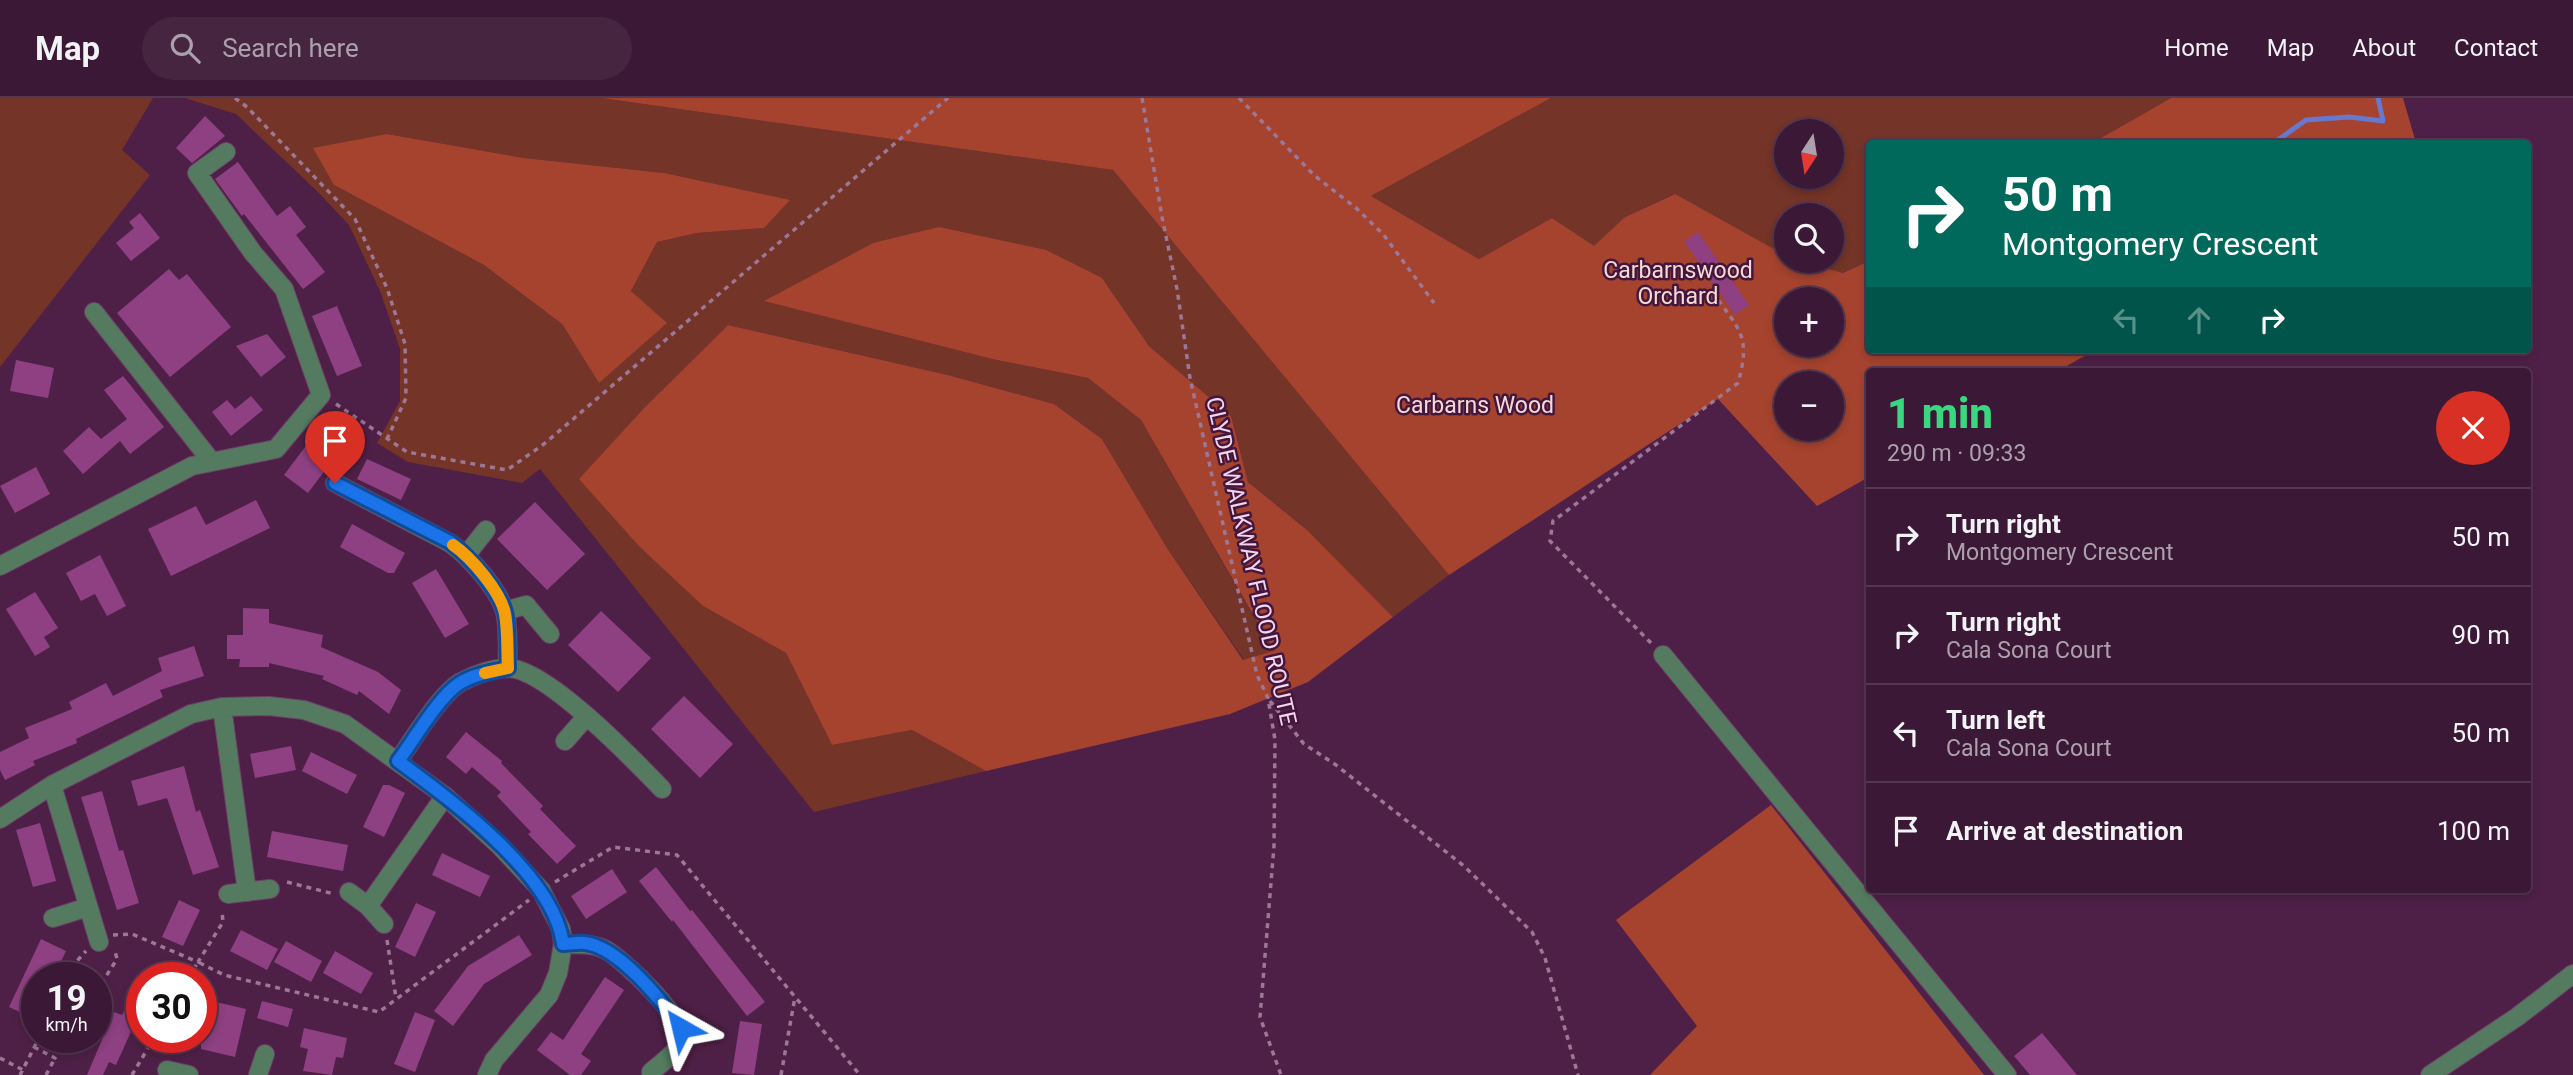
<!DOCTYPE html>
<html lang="en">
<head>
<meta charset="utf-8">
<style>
	body { margin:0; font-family:Roboto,sans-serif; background:#462541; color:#f1f3f6; height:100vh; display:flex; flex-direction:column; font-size:26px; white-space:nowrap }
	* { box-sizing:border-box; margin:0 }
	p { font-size:23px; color:#aca0ad }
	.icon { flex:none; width:38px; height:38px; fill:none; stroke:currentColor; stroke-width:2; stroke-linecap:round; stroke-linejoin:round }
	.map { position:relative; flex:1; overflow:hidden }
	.details { position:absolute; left:1866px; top:270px; width:665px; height:525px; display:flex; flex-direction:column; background:#3b1835; border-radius:7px; box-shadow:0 4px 10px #0003,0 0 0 2px #543750 }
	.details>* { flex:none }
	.top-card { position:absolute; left:1866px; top:42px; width:665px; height:214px; border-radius:7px; box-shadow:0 4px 10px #0003,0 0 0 2px #543750; background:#00695c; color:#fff; overflow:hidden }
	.needle { width:46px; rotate:192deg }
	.fabs { position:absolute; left:1774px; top:21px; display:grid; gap:14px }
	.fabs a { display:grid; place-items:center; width:70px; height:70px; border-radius:50%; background:#3b1835; box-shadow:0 4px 10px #0003,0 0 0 2px #543750; font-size:35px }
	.speed { position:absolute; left:21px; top:864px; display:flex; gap:14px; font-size:35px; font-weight:700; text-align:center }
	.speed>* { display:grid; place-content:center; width:91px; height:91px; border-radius:50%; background:#3b1835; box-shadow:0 4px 10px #0003,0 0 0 2px #543750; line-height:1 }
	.speed small { font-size:18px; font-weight:400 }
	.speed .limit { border:10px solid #d22; background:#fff; color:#111 }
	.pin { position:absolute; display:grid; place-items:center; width:60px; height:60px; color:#fff; margin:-72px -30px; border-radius:50% 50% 50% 0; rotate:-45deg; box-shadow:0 0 7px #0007 }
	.pin .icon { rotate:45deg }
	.me { position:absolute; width:77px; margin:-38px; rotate:323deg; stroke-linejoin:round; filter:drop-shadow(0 0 5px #0008) }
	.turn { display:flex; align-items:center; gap:24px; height:147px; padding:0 21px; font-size:32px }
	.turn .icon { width:91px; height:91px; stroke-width:2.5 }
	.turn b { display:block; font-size:49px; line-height:60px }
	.lanes { display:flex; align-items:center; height:66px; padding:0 21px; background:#0003; justify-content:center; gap:35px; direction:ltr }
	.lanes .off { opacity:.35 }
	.round { display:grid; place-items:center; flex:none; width:74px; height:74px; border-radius:37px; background:#462541 }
	.headline { display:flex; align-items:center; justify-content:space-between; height:119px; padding:0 21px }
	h1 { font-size:42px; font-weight:800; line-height:52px; color:#39d87f }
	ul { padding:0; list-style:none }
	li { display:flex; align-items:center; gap:21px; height:98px; padding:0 21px; border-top:2px solid #543750 }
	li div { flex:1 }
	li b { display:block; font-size:26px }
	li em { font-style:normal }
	header { display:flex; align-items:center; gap:42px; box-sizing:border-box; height:98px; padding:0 35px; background:#3b1835; border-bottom:2px solid #543750 }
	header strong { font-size:33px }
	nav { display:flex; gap:38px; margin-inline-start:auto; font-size:24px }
	.search { width:490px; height:63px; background:#462541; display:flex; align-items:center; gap:18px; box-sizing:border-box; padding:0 24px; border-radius:38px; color:#aca0ad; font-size:26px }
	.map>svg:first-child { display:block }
	.green { fill:#743427; fill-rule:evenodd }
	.forest { fill:#a5432e; fill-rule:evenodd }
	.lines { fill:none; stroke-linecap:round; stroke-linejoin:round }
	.stream { stroke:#6778cf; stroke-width:5 }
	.building { fill:#8e4082 }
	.minor-casing { stroke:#6d4165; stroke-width:20 }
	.path { stroke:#9d7796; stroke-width:3.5; stroke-dasharray:5 5; stroke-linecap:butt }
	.minor { stroke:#547b60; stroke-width:18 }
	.route-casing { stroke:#114b97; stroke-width:18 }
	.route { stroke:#1a73e8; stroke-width:12 }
	.slow { stroke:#f59e0b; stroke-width:12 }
	.labels { text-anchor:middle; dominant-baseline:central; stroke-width:5; stroke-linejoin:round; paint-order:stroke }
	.park-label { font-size:23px; fill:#f5d9d2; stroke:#43163d }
	.street-label { font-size:23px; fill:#f3d6ec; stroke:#43163d }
</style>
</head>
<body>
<header>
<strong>Map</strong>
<div class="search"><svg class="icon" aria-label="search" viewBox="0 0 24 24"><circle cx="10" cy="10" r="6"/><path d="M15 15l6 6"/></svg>Search here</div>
<nav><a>Home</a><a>Map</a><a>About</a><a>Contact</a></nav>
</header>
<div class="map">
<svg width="2573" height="977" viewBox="0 0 2573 977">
	<rect width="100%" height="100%" fill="#4f2047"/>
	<!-- green -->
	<path class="green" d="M0,0h153l-31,52 28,25 -150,192z
		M185,0h416l512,72 336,405 -56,42 -86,-87 -59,-48 -17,-66 -82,-70 -47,-68 -229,-35 -108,58 227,58 96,19 53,42 133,232 -30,8 -77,-112 -65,-109 -48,-35 -106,-29 -220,-50 -83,82 -65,72 123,127 83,47 46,92 80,-15 74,41 -172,41 -274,-343 -18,14 -114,-21 -31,-19 23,-42v-52l-20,-58 -31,-66 -30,-32 -83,-79zM387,36l137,24 140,15 100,55 -67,5 -40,9 -26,49 -32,92 -37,-59 -78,-59 -150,-80z
		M1551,0h620l-79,45 -223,1v117l-26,12 -41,-12h30v-46h-45v41l-113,-62 -49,23 -31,30 -42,-29 -73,41 -108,-63zM1787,33h45v46h-45z"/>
	<!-- forest -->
	<path class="forest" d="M601,0h950l-180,98 108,63 73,-41 42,28 31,-29 50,-23 112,62v5h15l41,12 26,-12v89h226l-37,21h-189v106l-52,29 -99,-107 -269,176 -336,-405zM1787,201h45v46h-45zM1787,285h45v46h-45z
		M2171,0h232l13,45h-324z
		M387,36l137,24 140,15 126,27 -26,28 -67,5 -40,9 -26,49 36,32 -68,60 -37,-59 -78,-59 -150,-80 -21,-37z
		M939,129l107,23 56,28 47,68 82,70 17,66 59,48 86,87 -85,65 -78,32 -244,57 -74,-41 -80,15 -46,-92 -83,-47 -64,-60 -60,-67 66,-72 83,-82 220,50 106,29 48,35 65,109 76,112 31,-9 -133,-231 -53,-42 -96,-19 -228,-58 109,-58z
		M1771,707l213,270h-334l47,-49 -81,-106z"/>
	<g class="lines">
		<!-- stream -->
		<path class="stream" d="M2272,46l34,-24 43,-3 34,4 -5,-23
			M2005,255l7,-3"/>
	</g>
	<!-- building -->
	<path class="building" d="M205,18l20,20 -33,27 -16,-15z
		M238,64l39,54 13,-10 16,21 -10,8 29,37 -22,17 -59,-75 -2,2 -27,-37z
		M140,115l20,25 -29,23 -15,-18 18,-15 -5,-6z
		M1698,134l51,73 -14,10 -51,-74z
		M169,171l10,11 8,-6 44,53 -61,50 -53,-64z
		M337,208l25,60 -25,10 -25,-60z
		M267,236l19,23 -25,20 -25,-31z
		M16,262l38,8 -6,30 -38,-7z
		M123,278l41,51 -34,27 -10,-13 -37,33 -20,-23 26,-24 12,12 26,-20 -23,-29z
		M251,298l12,14 -32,26 -19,-24 15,-12 8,9z
		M320,329l24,18 -36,48 -24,-18z
		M367,361l44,20 -10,21 -44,-21z
		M36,369l14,27 -35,19 -15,-27z
		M256,402l14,28 -99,48 -23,-47 48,-23 10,19z
		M535,404l50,52 -38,36 -50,-51z
		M352,426l53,29 -11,20h-6l-48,-26z
		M100,457l26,51 -19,10 -12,-22 -14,7 -15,-28z
		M436,471l33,55 -24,14 -33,-55z
		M35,494l23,36 -14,9 6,10 -15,9 -29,-47z
		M243,510l26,1v14l54,12 -2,12 57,25 23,18 -12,24 -30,-23 -2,4 -35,-16 2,-3 -55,-13v4h-30l1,-8h-13v-24h16z
		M601,513l50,47 -33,34 -50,-47z
		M194,548l10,30 -44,14 3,7 -87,42 1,4 -44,18 2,4 -30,15 -5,-10v-18l29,-14 -4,-10 47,-19 -3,-7 37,-19 7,13 49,-25 -4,-13z
		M684,598l49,48 -33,34 -49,-49z
		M466,634l36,29 -1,2 42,43 -3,3 36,37 -19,18 -29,-30 3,-2 -34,-36 4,-4 -29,-25 -6,7 -20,-17z
		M291,648l5,24 -41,8 -5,-24z
		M311,654l46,23 -10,19 -45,-23z
		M184,668l12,46 4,-2 19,57 -26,8 -26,-77 -29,8 -7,-25z
		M383,687h6l16,8 -21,44 -21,-10z
		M102,693l17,60 4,-1 16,53 -22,7 -36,-113z
		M40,725l16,58 -23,6 -17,-57z
		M272,733l76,14 -5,26 -76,-14z
		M442,755l48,23 -10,21 -48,-22z
		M656,769l34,44 2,-1 73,92 -18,14 -74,-96 -1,2 -33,-41z
		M612,771l15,23 -41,27 -15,-23z
		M179,802l21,10 -17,36 -21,-9z
		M416,805l20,9 -21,45 -20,-10z
		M241,832l37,19 -11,21 -37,-19z
		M519,837l13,20 -48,29 -31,42 -19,-15 34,-45z
		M41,841l25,12 -13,27h-16v42l-28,-13z
		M286,843l36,20 -11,21 -37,-20z
		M335,853l38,22 -12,21 -38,-21z
		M142,874v46l-4,-2 -22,49 -7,-3 -6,13h-16l27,-63 8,3z
		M605,879l19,13 -43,64 10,7 -10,14h-11l-33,-25 14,-18 12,8z
		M262,903l31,8 -5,18 -31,-9z
		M216,904l30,7 -11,48 -34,-8v-28l9,2z
		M415,914l20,8 -20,52 -21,-8z
		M740,923l22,3 -8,51 -22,-2z
		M304,930l43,10 -4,20 -7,-1 -4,18 -29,-4 5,-22 -8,-2z
		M2042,935l35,42h-47l-16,-19z"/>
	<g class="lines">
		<!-- minor casing -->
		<g class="minor-casing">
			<path id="minor" d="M94,214l118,150
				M335,385l115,60c19,13 49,47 55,69 4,17 2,39 3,56
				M467,456l19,-24
				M0,468l192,-100 84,-17 45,-54 -37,-106 -31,-36 -56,-80 29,-21
				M505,513l21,-6 24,29
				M1663,557l344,420
				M222,609l25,185
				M565,643l21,-24
				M398,663c15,-21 42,-67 63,-79 13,-7 32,-14 47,-14 39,1 126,92 154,121
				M52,687l47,157
				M0,721l52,-34 139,-71 31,-7 47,-1 35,4 41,14 100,72 54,49 42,45 20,39 2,15 -5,29 -9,22 -55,65 -7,15
				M349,794l19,14 16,18
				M228,796l42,-5
				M368,808l77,-110
				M53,820l35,-11
				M563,846c15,0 29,-1 43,6 18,10 81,70 76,90 -3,11 -22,24 -31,32
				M167,972l22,5
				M258,977l7,-21
				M2430,977l87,-58 56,-43"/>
		</g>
		<!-- path -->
		<path class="path" d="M235,0l12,9 108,112 32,69 18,56 1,54 -19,41
			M1142,0l20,119 15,72 13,89 67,297 11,23 7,42 -1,106 -14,171 21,58
			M1239,0l76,78 41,32 27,26 51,69
			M336,306l71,48 100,18 37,-26 404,-346
			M1651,545l-101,-102 3,-20 185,-138c14,-49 0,-54 -27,-93
			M1270,603l34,43 32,21 128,101 68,66 13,26 33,117
			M287,784l47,12
			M555,784l58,-35 64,8 183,220
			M113,837l19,-1 66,28 25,-40 -1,-11
			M387,842l9,58
			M68,880l9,-17 9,-10
			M189,880l9,-16 26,13 155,37 150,-112
			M96,894l21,-33 -2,-8
			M34,949l21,11 12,-20
			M0,960l23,12
			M20,977l19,-37
			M46,977l9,-17
			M132,977l22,-37
			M781,977l14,-78"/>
		<!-- minor -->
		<use href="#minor" class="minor"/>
	</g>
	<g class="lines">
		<!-- route casing -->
		<g class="route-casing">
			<path id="route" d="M335,385l115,59c19,14 49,48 55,70 4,17 2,39 3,56 -16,4 -34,6 -48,15 -21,13 -46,57 -62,78 54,40 156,114 165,183 7,0 15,-2 22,-1 34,4 77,58 96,85"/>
		</g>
		<!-- route -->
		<use href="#route" class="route"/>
		<!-- slow -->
		<path class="slow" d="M453,447c18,12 48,47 52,69 3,17 2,37 3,54l-23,5"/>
	</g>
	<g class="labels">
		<!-- park labels -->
		<g class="park-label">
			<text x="1678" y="172">Carbarnswood<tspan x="1678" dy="26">Orchard</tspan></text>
			<text x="1475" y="307">Carbarns Wood</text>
		</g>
		<!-- street labels -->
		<g class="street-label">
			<text transform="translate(1251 463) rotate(77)">CLYDE WALKWAY FLOOD ROUTE</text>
		</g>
	</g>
</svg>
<div class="fabs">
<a><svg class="needle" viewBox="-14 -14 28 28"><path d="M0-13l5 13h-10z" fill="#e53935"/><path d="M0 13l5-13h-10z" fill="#aca0ad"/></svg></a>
<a><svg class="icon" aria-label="search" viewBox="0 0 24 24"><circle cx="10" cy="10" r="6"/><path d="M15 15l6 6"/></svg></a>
<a>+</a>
<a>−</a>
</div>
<div class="speed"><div>19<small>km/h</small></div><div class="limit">30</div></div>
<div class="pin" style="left:335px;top:385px;background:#d93025"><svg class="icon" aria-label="arrive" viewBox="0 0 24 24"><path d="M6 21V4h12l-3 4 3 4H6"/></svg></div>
<svg class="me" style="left:681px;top:930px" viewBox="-20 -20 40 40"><path d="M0-17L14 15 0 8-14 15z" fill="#1a73e8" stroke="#fff" stroke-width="4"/></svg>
<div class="top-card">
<div class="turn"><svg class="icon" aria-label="right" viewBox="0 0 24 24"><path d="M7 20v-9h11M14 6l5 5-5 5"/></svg><div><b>50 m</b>Montgomery Crescent</div></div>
<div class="lanes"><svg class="icon off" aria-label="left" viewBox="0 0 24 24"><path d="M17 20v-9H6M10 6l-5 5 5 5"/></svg><svg class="icon off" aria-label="ahead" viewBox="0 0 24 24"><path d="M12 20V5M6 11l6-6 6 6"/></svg><svg class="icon" aria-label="right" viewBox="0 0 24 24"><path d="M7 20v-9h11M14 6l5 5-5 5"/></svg></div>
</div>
<section class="details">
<div class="headline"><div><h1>1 min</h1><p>290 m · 09:33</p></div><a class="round" style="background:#d93025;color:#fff"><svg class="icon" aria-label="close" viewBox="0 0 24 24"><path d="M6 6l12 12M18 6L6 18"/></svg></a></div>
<ul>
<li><svg class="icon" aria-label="right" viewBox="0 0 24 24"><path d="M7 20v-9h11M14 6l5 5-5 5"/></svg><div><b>Turn right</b><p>Montgomery Crescent</p></div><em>50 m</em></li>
<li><svg class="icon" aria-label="right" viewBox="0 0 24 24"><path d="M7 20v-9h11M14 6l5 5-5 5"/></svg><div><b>Turn right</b><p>Cala Sona Court</p></div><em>90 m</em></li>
<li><svg class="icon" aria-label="left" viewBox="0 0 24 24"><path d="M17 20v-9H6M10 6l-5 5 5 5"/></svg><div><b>Turn left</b><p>Cala Sona Court</p></div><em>50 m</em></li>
<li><svg class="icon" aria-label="arrive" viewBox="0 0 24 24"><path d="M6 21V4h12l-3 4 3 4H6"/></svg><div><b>Arrive at destination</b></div><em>100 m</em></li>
</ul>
</section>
</div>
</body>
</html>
